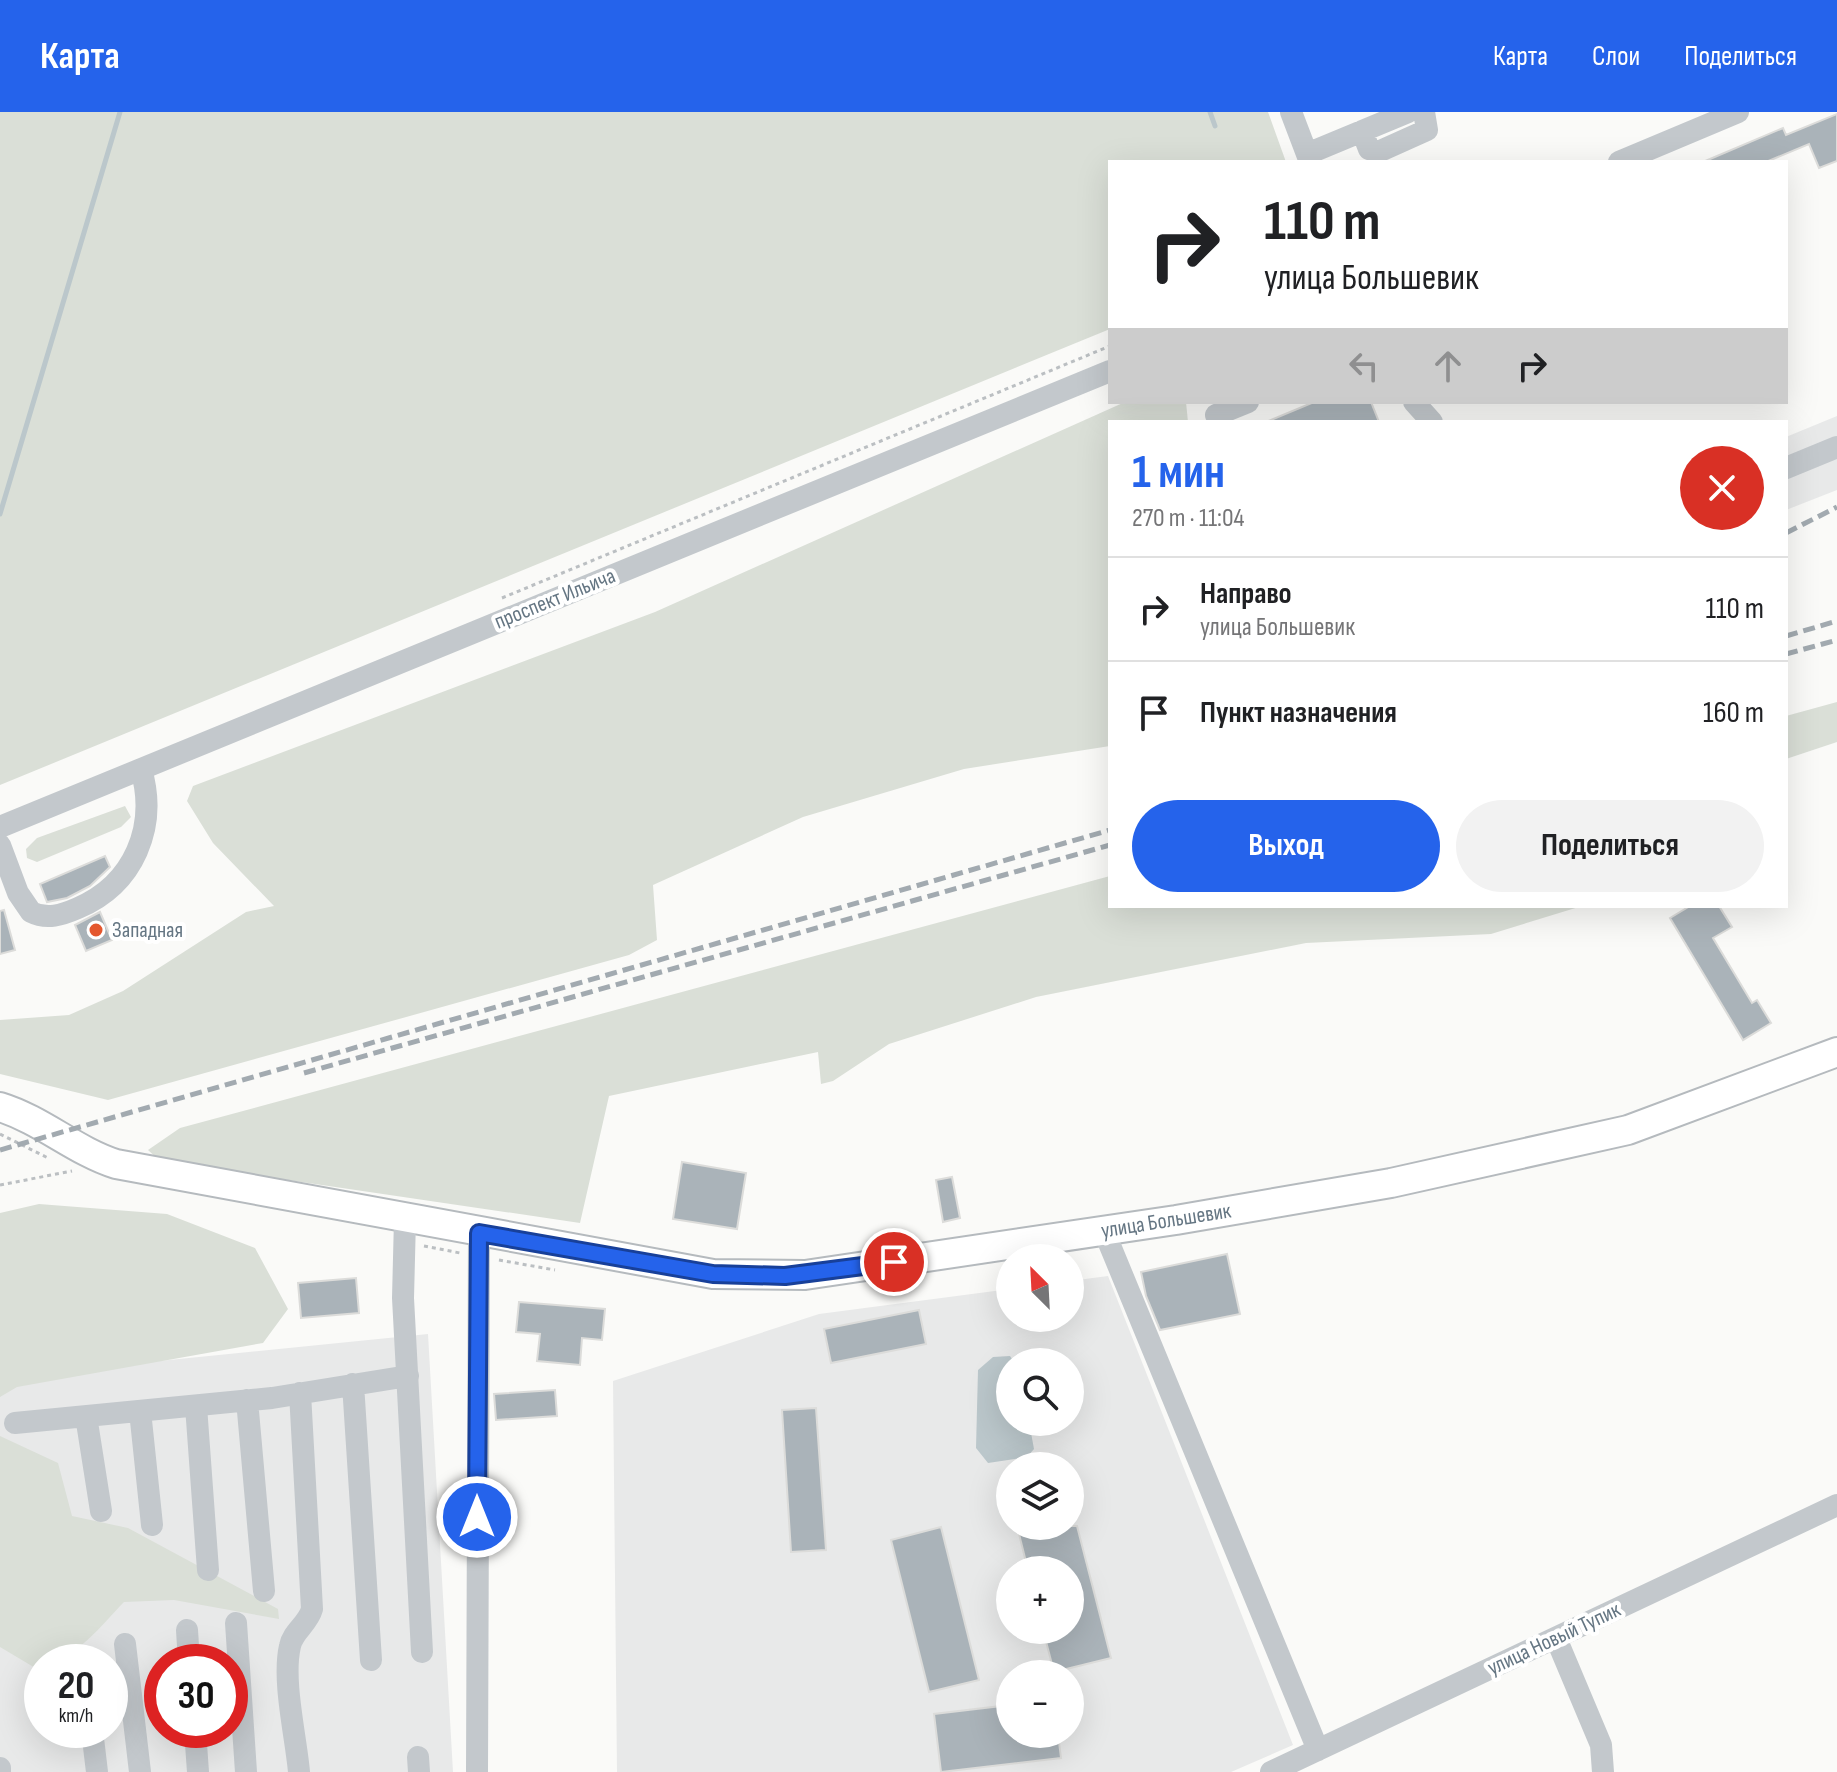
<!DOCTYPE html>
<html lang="ru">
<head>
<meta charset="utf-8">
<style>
	body { margin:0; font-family:"Sofia Sans Condensed",sans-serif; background:#f2f2f2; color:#202124; height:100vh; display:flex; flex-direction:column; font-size:30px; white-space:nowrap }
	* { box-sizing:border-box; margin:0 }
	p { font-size:26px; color:#757577 }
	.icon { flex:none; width:44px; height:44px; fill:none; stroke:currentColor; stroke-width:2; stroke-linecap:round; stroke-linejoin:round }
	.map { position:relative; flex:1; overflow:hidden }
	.panel { position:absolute; left:1108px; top:308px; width:680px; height:488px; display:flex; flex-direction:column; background:#fff; border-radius:0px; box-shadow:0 8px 32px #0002 }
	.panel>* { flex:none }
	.top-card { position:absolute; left:1108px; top:48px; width:680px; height:244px; border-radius:0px; box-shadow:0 8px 32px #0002; background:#fff; color:#202124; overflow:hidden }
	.needle { width:52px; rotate:336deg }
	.tools { position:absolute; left:996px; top:1132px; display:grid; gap:16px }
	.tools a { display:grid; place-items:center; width:88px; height:88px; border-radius:50%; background:#fff; box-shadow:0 8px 32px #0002; font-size:40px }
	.speed { position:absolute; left:24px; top:1532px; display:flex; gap:16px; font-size:40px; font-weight:700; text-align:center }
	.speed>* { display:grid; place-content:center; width:104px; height:104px; border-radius:50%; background:#fff; box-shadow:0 8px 32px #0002; line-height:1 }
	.speed small { font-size:20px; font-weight:400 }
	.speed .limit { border:12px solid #d22; background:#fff; color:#111 }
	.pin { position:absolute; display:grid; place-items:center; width:68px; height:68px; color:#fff; margin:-34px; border:4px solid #fff; border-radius:50%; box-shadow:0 2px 8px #0007 }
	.me { position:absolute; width:88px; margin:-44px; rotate:0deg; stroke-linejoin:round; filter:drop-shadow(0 0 6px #0008) }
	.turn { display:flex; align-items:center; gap:28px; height:168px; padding:0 24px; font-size:36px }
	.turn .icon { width:104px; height:104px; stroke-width:2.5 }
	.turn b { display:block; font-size:56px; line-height:68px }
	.lanes { display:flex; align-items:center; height:76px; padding:0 24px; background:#0003; justify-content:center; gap:40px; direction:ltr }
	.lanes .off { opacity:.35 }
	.round { display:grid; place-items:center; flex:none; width:84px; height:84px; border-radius:42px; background:#f2f2f2 }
	.headline { display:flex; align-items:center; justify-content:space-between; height:136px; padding:0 24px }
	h1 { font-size:48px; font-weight:700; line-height:60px; color:#2563eb }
	.button { display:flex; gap:16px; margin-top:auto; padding:16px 24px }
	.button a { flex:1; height:92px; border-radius:48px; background:#2563eb; color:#fff; font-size:32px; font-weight:700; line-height:92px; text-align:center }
	.button a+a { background:#f2f2f2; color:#202124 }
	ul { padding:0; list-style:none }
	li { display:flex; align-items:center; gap:24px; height:104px; padding:0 24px; border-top:2px solid #e0e0e0 }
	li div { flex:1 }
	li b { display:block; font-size:30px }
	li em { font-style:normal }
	header { display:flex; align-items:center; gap:48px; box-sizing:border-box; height:112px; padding:0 40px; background:#2563eb; color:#fff }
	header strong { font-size:38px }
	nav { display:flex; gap:44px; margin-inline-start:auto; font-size:28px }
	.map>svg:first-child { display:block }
	.built { fill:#e8e9e9; fill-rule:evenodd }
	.green { fill:#dadfd7 }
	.water { fill:#bbc7cb }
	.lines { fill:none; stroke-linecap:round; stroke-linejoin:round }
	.stream { stroke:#bbc7cb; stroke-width:5 }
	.building { fill:#aab3b9; stroke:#dcdcda; stroke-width:2 }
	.major-casing { stroke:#b5babe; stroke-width:32 }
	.path { stroke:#bbbfc2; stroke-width:3; stroke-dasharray:4 4; stroke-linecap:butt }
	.minor { stroke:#c3c8cc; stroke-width:22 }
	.major { stroke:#fff; stroke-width:28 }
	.rail { stroke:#a2aab0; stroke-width:5; stroke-dasharray:12 6; stroke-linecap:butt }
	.route-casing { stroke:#184099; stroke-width:20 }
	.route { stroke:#2563eb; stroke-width:14 }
	.poi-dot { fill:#e4572e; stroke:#fff; stroke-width:3 }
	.labels { text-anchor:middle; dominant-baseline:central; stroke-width:8; stroke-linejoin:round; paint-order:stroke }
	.street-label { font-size:22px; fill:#657683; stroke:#fff }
	.poi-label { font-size:22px; fill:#657683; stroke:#fff; text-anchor:start }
</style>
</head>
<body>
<header>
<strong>Карта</strong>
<nav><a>Карта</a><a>Слои</a><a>Поделиться</a></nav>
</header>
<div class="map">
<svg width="1837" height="1660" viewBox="0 0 1837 1660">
	<rect width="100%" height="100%" fill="#fafaf8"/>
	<!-- built -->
	<path class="built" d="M1837,304v74l-51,20v-73z
		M1108,1164l185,469 -62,27h-614l-4,-391 206,-67 191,-25v29h60v-37zM1010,1250h60v60h-60zM1010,1354h60v60h-60zM1010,1458h60v60h-60zM1010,1562h60v60h-60z
		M428,1222l25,438h-453v-395zM42,1550h68v68h-68zM162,1550h68v68h-68z"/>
	<!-- green -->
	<path class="green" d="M0,0h1268l18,50h-176v167l-1110,456z
		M1125,290h61l2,20h-78v324l-146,23 -161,48 -150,68 4,55 -28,15 -521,145 -108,-26v-54l69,-5 54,-24 123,-79 28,-6 -61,-63 -26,-42 6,-15 462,-174z
		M1837,590v40l-51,17v-43z
		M125,694l6,11 -10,10 -84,35 -10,-4 -1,-9 11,-11z
		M1110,764v30h472l-91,28 -185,9 -270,54 -147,47 -56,37 -12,3 -3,-32 -209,44 -29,127 -420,-62 -12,-11 32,-22z
		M39,1092l128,10 88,34 33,61 -25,34 -246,44 -17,10v-184z
		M0,1324l58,27 14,53 56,12 150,81 1,10 -105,-19 -50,2c-22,22 -49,60 -82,60v10l-42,-25z"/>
	<!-- water -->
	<path class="water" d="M1010,1244l4,6h-4v60h19l5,27 -7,8 -39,6 -12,-15 2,-78 15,-13z"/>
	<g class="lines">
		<!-- stream -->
		<path class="stream" d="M1210,0l5,14
			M0,402l120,-402"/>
	</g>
	<!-- building -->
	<path class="building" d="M1837,2v47l-18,7 -10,-24 -43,18h-63l80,-34 3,7z
		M1314,290h57l8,20h-113z
		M105,744l5,11 -20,19 -23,12 -20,4 -7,-18z
		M1690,794h29l13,21 -19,11 39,65 5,-3 14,23 -28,17 -73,-122z
		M4,798l11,40 -15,4v-43z
		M100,800l12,28 -26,11 -11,-26z
		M682,1050l64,11 -9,56 -64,-10z
		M952,1065l8,41 -17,4 -7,-42z
		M1227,1142l13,60 -80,16 -14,-34 -5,-24z
		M356,1166l3,35 -58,5 -3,-35z
		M519,1190l86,7 -3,31 -20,-2 -2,27 -43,-4 3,-27 -24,-2z
		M919,1198l7,34 -95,19 -7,-34z
		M555,1278l2,26 -61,4 -2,-26z
		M816,1296l10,142 -35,2 -9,-142z
		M1017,1414h60l34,132 -57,14 -11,-42h27v-60h-42z
		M941,1415l38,153 -50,12 -38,-152z
		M1010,1593v29h48l3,24 -120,14 -7,-58z"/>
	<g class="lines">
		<!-- major casing -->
		<g class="major-casing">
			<path id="major" d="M0,995c42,13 75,44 116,57l597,110 92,1 371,-55 215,-37 237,-53 209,-78"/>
		</g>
		<!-- path -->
		<path class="path" d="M502,486l608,-252
			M0,1022l48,24
			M0,1073l72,-14
			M424,1134l36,7
			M499,1148l56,10"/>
		<!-- minor -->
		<path class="minor" d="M1291,0l19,50
			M1362,19l7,18 9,3 49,-22 -3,-18
			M1307,42l101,-42
			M1619,50l119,-50
			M1414,290l18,20
			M1216,303l32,-13
			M1786,356l51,-21
			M0,715l1110,-456
			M0,733l18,48 13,19c16,8 31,3 47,-4 56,-24 80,-81 63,-139
			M405,1107l-2,79 19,354
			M1104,1119l214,519
			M353,1272l18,276
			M247,1288l17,191
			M196,1294l12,164
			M140,1299l12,114
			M86,1304l15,95
			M15,1311l257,-25 136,-22
			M236,1511l10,149
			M187,1518l2,32
			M1556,1526l45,107 2,27
			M125,1532l15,128
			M92,1618l5,42
			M195,1618l3,42
			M418,1645l1,15
			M0,1656v4
			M299,1660c-3,-35 -17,-92 -9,-126 3,-15 18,-22 22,-37l-12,-216
			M477,1660l2,-539
			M1271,1660l566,-267"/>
		<!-- major -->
		<use href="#major" class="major"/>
		<!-- rail -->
		<path class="rail" d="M1786,421l51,-26
			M1786,524l51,-15
			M1786,542l51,-14
			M304,961l806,-228
			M0,1038l1110,-320"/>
	</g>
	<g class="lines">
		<!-- route casing -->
		<g class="route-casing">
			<path id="route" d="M477,1405l2,-284 234,41 72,2 109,-14"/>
		</g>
		<!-- route -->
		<use href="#route" class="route"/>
	</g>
	<!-- markers -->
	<circle class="poi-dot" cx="96" cy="818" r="8"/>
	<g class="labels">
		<!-- street labels -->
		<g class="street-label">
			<text transform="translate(555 487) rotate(-22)">проспект Ильича</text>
			<text transform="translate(1166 1109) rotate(-9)">улица Большевик</text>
			<text transform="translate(1554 1527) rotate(-25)">улица Новый Тупик</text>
		</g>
		<!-- poi labels -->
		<g class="poi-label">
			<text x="112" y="818">Западная</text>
		</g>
	</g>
</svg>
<div class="tools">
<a><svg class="needle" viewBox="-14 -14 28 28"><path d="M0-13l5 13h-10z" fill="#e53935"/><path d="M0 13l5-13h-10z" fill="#757577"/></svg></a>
<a><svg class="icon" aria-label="search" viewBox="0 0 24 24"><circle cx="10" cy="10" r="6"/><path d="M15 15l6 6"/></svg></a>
<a><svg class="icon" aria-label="layers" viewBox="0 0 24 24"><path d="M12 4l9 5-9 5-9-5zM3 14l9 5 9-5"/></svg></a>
<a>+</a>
<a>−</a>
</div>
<div class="speed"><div>20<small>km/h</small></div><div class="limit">30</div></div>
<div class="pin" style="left:894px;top:1150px;background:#d93025"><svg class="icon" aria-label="arrive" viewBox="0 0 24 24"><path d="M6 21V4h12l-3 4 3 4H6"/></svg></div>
<svg class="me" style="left:477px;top:1405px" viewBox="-20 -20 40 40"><circle r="17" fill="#2563eb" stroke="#fff" stroke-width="3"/><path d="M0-11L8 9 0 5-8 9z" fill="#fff"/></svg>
<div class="top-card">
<div class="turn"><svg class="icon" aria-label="right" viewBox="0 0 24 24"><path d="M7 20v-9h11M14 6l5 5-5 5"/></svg><div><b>110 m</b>улица Большевик</div></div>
<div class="lanes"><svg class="icon off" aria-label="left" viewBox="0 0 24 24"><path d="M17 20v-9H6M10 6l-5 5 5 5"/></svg><svg class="icon off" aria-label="ahead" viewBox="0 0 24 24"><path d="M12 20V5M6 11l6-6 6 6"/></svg><svg class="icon" aria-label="right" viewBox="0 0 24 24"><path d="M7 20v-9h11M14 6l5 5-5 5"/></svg></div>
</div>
<section class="panel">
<div class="headline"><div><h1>1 мин</h1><p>270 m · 11:04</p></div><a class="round" style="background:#d93025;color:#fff"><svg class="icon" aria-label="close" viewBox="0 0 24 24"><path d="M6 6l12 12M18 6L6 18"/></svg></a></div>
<ul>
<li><svg class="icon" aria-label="right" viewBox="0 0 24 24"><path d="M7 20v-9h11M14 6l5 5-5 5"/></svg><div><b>Направо</b><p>улица Большевик</p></div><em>110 m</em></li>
<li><svg class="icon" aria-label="arrive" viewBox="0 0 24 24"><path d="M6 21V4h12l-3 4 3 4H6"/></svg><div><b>Пункт назначения</b></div><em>160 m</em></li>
</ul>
<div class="button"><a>Выход</a><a>Поделиться</a></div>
</section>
</div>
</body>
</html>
